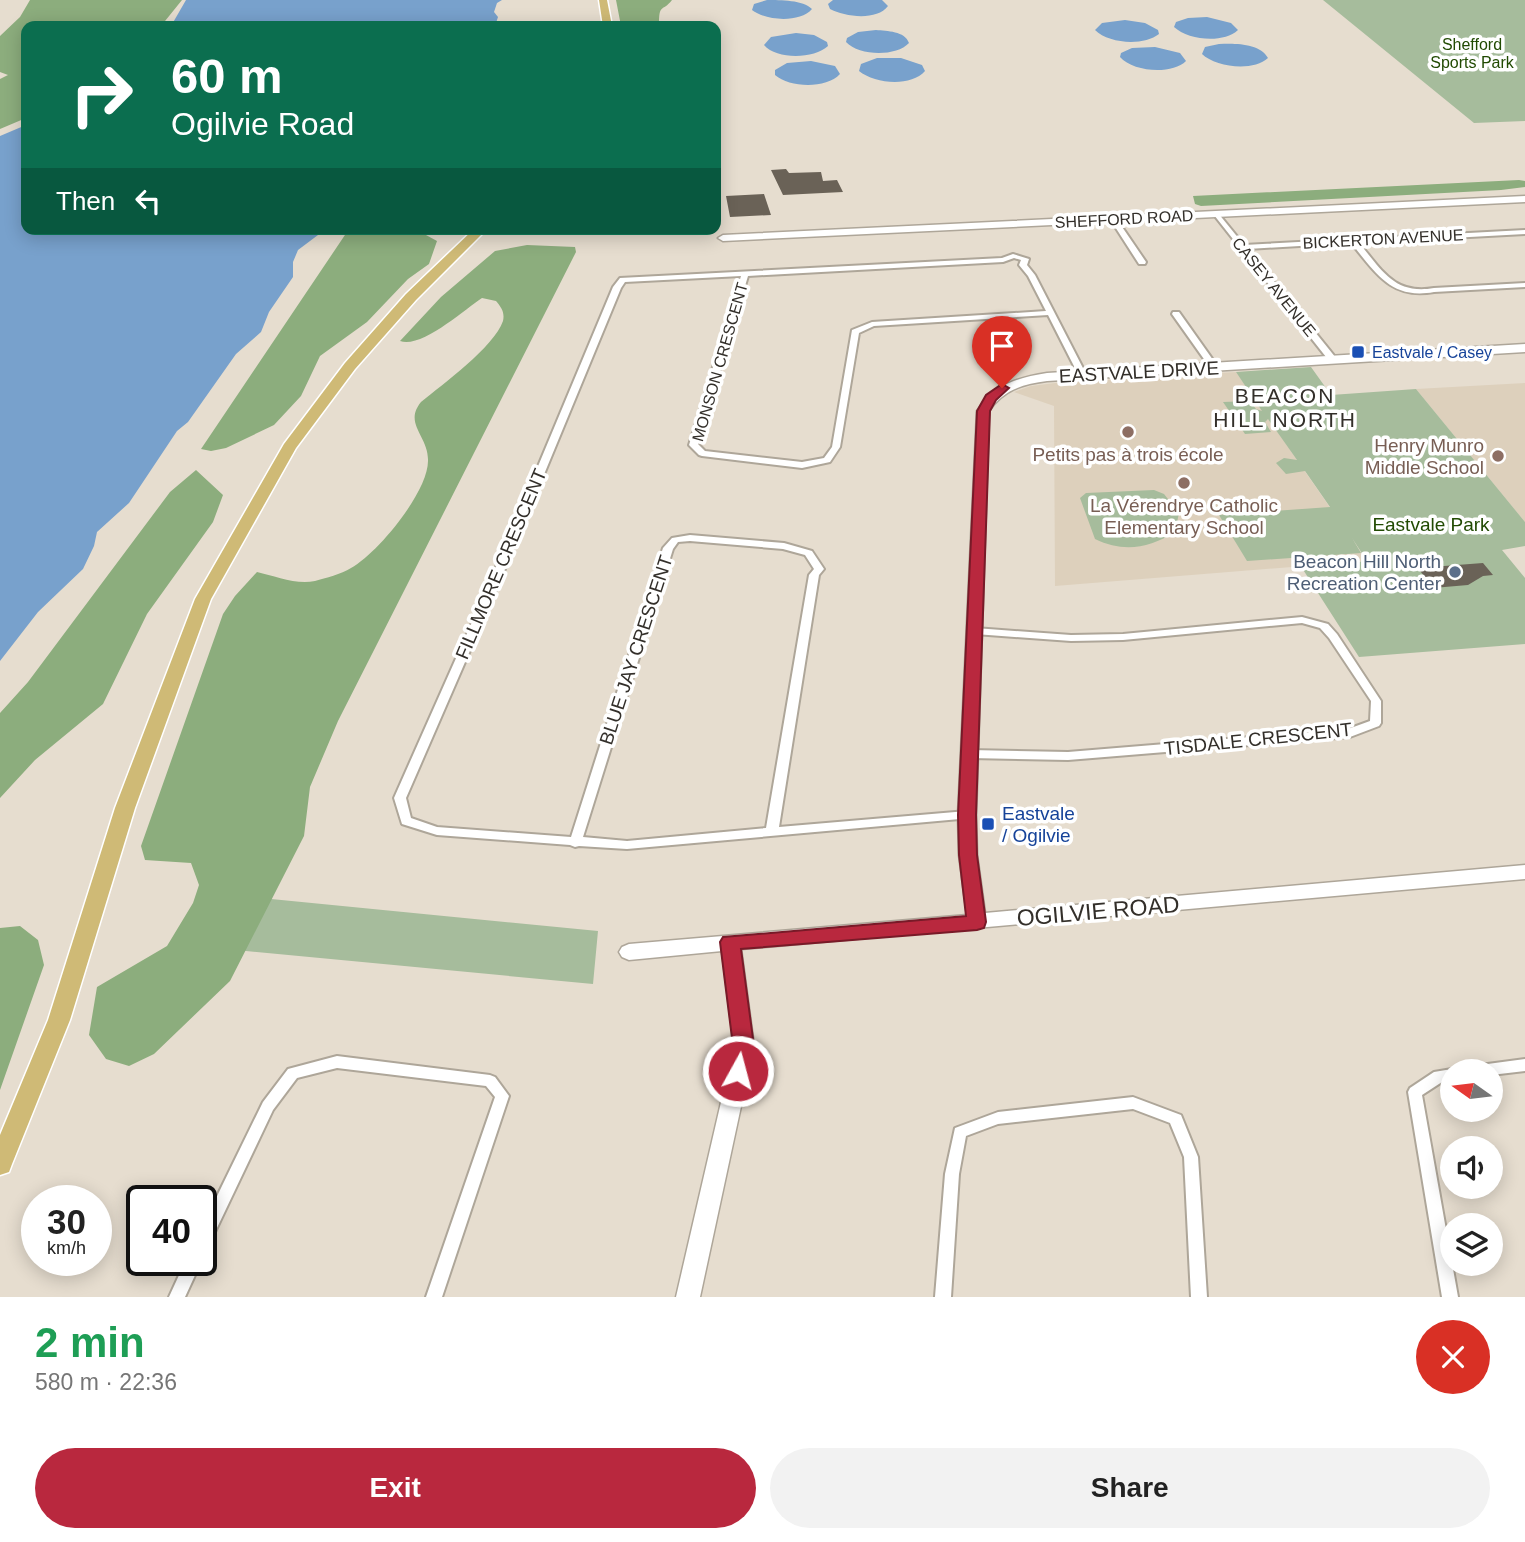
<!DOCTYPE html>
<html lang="en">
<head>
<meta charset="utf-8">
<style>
	body { margin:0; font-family:Helvetica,sans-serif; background:#f2f2f2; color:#222; height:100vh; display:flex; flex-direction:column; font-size:26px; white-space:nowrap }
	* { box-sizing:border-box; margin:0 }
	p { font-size:23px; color:#767676 }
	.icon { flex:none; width:38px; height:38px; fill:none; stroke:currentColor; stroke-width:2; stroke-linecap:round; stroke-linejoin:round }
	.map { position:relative; height:1297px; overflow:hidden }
	.drawer { display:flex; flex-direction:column; background:#fff; flex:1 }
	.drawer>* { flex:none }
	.hud { position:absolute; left:21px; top:21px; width:700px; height:214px; border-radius:14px; box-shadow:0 4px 18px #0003; background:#0b6e4f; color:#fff; overflow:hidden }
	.needle { width:46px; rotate:284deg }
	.buttons { position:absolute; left:1440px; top:1059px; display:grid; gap:14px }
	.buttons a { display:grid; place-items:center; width:63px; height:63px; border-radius:50%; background:#fff; box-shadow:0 4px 18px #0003; font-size:35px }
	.speed { position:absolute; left:21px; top:1185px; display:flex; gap:14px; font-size:35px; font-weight:700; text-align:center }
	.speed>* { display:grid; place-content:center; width:91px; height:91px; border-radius:50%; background:#fff; box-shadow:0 4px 18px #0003; line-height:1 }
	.speed small { font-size:18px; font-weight:400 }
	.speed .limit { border:4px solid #111; border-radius:10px; background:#fff; color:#111 }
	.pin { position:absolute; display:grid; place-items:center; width:60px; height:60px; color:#fff; margin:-72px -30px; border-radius:50% 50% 50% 0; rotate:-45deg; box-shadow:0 0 7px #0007 }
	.pin .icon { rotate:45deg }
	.me { position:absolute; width:77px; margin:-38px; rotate:7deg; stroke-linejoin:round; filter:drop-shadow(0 0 5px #0008) }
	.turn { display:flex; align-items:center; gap:24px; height:147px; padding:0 35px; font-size:32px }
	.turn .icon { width:91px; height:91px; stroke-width:2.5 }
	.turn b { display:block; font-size:49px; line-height:60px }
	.then { display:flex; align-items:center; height:66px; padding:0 35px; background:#0003; gap:14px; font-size:26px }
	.round { display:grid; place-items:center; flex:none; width:74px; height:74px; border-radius:37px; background:#f2f2f2 }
	.head { display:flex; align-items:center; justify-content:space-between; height:119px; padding:0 35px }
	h1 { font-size:42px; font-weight:700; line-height:52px; color:#1e9e55 }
	.cta { display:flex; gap:14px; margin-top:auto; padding:14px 35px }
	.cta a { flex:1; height:80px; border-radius:42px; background:#b9283e; color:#fff; font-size:28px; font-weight:700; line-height:80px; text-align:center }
	.cta a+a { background:#f2f2f2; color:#222 }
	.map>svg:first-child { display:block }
	.built { fill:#ddd0bc }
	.green { fill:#a6bc9c }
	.forest { fill:#8cad7d }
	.water { fill:#78a1cc }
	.building { fill:#6a6257 }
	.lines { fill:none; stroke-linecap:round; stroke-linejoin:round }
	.street-casing { stroke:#aea699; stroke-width:4 }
	.secondary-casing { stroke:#aea699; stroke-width:3 }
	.primary-casing { stroke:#fff; stroke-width:3 }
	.street { fill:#fff; fill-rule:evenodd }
	.secondary { fill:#fff; fill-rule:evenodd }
	.primary { fill:#cfba76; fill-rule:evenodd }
	.route { fill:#b9283e; stroke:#781a28; stroke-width:2 }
	.transit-dot { fill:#1a4fb4; stroke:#fff; stroke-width:2.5 }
	.education-dot { fill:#8d6e63; stroke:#fff; stroke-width:2.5 }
	.service-dot { fill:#5c6f8a; stroke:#fff; stroke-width:2.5 }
	.labels { text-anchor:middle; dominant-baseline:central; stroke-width:7; stroke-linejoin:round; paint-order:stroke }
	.far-park-label { font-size:16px; fill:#214a02; stroke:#fff }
	.far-street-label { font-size:16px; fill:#332f2a; stroke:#fff }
	.far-transit-label { font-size:16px; fill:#164399; stroke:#fff; text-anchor:start }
	.street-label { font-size:19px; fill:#332f2a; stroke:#fff }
	.education-label { font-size:19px; fill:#785e54; stroke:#fff }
	.park-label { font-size:19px; fill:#214a02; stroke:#fff }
	.service-label { font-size:19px; fill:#4e5e75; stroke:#fff; text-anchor:end }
	.transit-label { font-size:19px; fill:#164399; stroke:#fff; text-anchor:start }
	.neighbourhood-label { font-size:21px; letter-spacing:2px; fill:#332f2a; stroke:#fff }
	.near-street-label { font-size:23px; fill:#332f2a; stroke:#fff }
</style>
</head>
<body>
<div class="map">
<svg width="1525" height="1297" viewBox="0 0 1525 1297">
	<rect width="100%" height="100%" fill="#e6ddcf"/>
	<!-- built -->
	<path class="built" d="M1236,372l131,189 -312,25 -1,-180 -40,-14 17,-6 24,-3z
		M1525,383v139l-109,-133z"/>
	<!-- green -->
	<path class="green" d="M1323,0h202v121l-51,2z
		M1311,367l20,28 85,-6 109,133v24l-23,4 23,28v66l-166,13 -57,-89 65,-7 -15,-23 9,15 -114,8 -28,-46 111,-8 -25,-36 -19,3 -10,-11 8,-5 13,2 -29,-41 -3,3 6,10 -26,2 -22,-32 27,-1 6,8 6,2 -26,-39z
		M1154,490l10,4 15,19 -4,19c-26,16 -51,21 -80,7l-15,-41 6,-5z
		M261,898l337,33 -5,53 -357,-34z"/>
	<!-- forest -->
	<path class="forest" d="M30,0h152l-21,26h-135v92l-26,11v-50l8,-4 -8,-3v-36l20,-19z
		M616,0h56c-10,13 -13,2 -13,26h-38z
		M1519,180l6,1v6l-24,3 -300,16 -6,-2 -2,-8z
		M349,229h66l22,12 -8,23 -21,15 -41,43 -47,34 -19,40 -27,29 -48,23 -15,3 -10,-2z
		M527,245l48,2 1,5 -238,469 -28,66 -6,49 -74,145 -76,73 -25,12 -23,-7 -17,-24 8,-48 70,-41 26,-43 6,-18 -8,-22 -46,-3 -4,-14 82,-232 12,-18 22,-24c18,4 39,13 58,9 11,-3 26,-7 36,-13 27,-15 77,-76 77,-107 1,-25 -25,-37 -7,-59 22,-18 73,-55 82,-81 2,-9 -2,-14 -7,-20l-14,-3c-18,12 -61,51 -82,43l41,-44 54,-46z
		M196,470l27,25 -10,27 -66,92 -44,90 -68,56 -35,38v-85l28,-31 142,-190z
		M20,926l18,14 6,25 -44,125v-162z"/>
	<!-- water -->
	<path class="water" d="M186,0h316l-5,3 -3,9 4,5 -3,9h-324z
		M767,0c14,0 36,0 45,9 -12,14 -46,12 -60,1l2,-6z
		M833,0h49l6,6c-11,15 -43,11 -58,3l-2,-5z
		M1207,17l24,6 7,7c-15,14 -50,10 -64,-3l2,-5 12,-4z
		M1125,20l20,3 13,7 1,4c-15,12 -50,10 -64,-4l7,-7z
		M876,30c11,1 29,1 33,13 -13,14 -50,13 -63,-1l1,-4 11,-6z
		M796,33l18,2 13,7 1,4c-14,13 -51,14 -64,-1l7,-8z
		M1219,44c15,-1 41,-1 49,14 -15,14 -53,9 -66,-4l3,-7z
		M1155,47l25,6 6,8c-14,14 -53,11 -66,-4l1,-4 11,-5z
		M877,58h24l21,7 3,6c-14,16 -50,13 -66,0l2,-7z
		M811,61l24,5 5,8c-14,15 -50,14 -65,1v-5l12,-7z
		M26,125v104h300l-28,21 -5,12v15l-24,35 -8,20 -25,22 -48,68 -11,9 -48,72 -32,29 -3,14 -11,23 -45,43 -38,49v-525z"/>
	<!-- building -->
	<path class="building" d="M786,169l3,4 32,-1 2,9 14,-1 6,12 -60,3 -12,-25z
		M764,194l7,21 -41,2 -4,-21z
		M1483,563l10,12 -10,1 -15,9 -35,3 -15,-20z"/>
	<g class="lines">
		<!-- street casing -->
		<g class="street-casing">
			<path id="street" d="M1214,213h4l26,32 281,-15v4l-166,9c23,27 35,52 75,45l91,-5v4l-91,5c-43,8 -58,-19 -83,-49l-103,6 88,109 1,2 -4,2h-3l-116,-147z
				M1112,218h4l30,44 -1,2h-6l-29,-45z
				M1013,254l16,5 -2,6 8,10 51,99 -1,2h-3l-4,-2 -30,-59 -174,11 -15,7 -19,114 -10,15 -28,6 -100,-12 -3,-1 -10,-10 52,-169 -116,6 -4,6 -126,305 -89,205 5,20 26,9 134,10 92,-289 9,-10 18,-3 94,8 28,8 12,18 -5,6 -40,252 188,-16 4,1 2,3 -2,3 -344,31 -48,-3 -4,1 -5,-2 -133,-10 -35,-11 -8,-26 91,-205 128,-306 7,-9 382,-20zM1014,258l7,2 -2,5 9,11 18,35 -174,11 -20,8 -20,117 -8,11 -22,4 -97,-11 -7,-7 50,-168 255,-14zM690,541l93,8 22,6 9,14 -5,6 -43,253 -139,13 -44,-4 90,-288 5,-7z
				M1173,312h6l39,55 -1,2h-6l-39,-55z
				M1302,617l26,7 9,10 44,67v22l-2,3 -29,11 -282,23 -98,-2 -4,-1 -2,-3 2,-3 4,-1 98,2 280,-23 22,-8 1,-20 -42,-63 -9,-10 -18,-5 -179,17 -52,1 -96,-7 -5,-3 5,-3 96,7 52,-1z
				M337,1056l153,19 5,2 14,19 -67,201h-16l69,-200 -9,-11 -149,-18 -40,10 -24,32 -67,141 -5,2v-24l62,-127 25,-33z
				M1525,1059v12l-34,4v-4h-18l2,-4 5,-2z
				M1452,1069l5,2h-5v10l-10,1 -20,13 36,202h-16l-34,-205 2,-4 24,-16z
				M1133,1097l48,18 17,42 9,140h-16l-7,-140 -14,-34 -37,-14 -135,15 -32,12 -7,38 -8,123h-16l10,-123 10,-46 43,-16z
				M201,1259l1,1 -17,37h-16l17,-37z"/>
		</g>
		<!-- secondary casing -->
		<g class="secondary-casing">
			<path id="secondary" d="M1525,196v6l-802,39 -5,-3 5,-3z
				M1525,344v8l-478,29c-24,3 -44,9 -58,30l-13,404 1,40 8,58 540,-48v14l-784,70 13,97 -54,251h-24l58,-251 -12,-95 -93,9 -7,-3 -3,-5 3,-5 7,-3 338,-29 -8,-60 -1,-40 19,-404c17,-26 39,-33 70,-38z"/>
		</g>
		<!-- primary casing -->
		<g class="primary-casing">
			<path id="primary" d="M599,0h8l5,26h-9z
				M474,229h13l-71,71 -61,69 -59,79 -85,151 -76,209 -65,212 -58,144 -3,8 -9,3v-40l48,-115 67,-212 80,-209 89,-155 61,-81 61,-69z"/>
		</g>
		<!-- street -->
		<use href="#street" class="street"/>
		<!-- secondary -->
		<use href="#secondary" class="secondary"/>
		<!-- primary -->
		<use href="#primary" class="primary"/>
	</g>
	<!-- route -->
	<path class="route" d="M1002,384l7,4 -13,12 -6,11 -14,404 1,40 9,67 -2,6 -7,2 -236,19 13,97 -8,31 -8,3 -7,-3 -3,-6 5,-25 -13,-104 3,-5 243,-21 -7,-61 -1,-40 19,-404 9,-16z"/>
	<!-- markers -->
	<g class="transit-dot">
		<rect x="1351" y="345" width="14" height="14" rx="3.5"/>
		<rect x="981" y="817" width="14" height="14" rx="3.5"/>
	</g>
	<g class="education-dot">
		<circle cx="1128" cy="432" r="7"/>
		<circle cx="1498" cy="456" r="7"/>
		<circle cx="1184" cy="483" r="7"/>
	</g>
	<circle class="service-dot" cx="1455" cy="572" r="7"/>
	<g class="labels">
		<!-- far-park labels -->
		<g class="far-park-label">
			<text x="1472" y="44">Shefford<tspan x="1472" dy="18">Sports Park</tspan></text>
		</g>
		<!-- far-street labels -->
		<g class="far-street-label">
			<text transform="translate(1124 219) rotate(-3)">SHEFFORD ROAD</text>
			<text transform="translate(1383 239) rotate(-3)">BICKERTON AVENUE</text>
			<text transform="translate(1274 287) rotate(51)">CASEY AVENUE</text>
			<text transform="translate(720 362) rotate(-74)">MONSON CRESCENT</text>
		</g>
		<!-- far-transit labels -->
		<g class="far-transit-label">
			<text x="1372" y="352">Eastvale / Casey</text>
		</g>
		<!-- street labels -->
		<g class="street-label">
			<text transform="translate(1139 372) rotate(-3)">EASTVALE DRIVE</text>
			<text transform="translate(501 564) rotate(-67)">FILLMORE CRESCENT</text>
			<text transform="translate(636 650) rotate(-72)">BLUE JAY CRESCENT</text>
			<text transform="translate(1258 739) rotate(-6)">TISDALE CRESCENT</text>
		</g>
		<!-- education labels -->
		<g class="education-label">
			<text x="1484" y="445" text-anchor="end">Henry Munro<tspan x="1484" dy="22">Middle School</tspan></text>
			<text x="1128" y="454">Petits pas à trois école</text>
			<text x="1184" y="505">La Vérendrye Catholic<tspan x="1184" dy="22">Elementary School</tspan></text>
		</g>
		<!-- park labels -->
		<g class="park-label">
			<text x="1431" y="524">Eastvale Park</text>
		</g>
		<!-- service labels -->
		<g class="service-label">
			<text x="1441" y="561">Beacon Hill North<tspan x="1441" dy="22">Recreation Center</tspan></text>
		</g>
		<!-- transit labels -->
		<g class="transit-label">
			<text x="1002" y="813">Eastvale<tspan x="1002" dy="22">/ Ogilvie</tspan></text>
		</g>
		<!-- neighbourhood labels -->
		<g class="neighbourhood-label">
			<text x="1285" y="395">BEACON<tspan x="1285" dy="24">HILL NORTH</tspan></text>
		</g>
		<!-- near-street labels -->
		<g class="near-street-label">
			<text transform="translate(1098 911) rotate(-5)">OGILVIE ROAD</text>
		</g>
	</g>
</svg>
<div class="buttons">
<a><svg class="needle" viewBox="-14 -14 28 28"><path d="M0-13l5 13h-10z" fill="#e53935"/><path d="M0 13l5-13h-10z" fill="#767676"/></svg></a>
<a><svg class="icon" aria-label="sound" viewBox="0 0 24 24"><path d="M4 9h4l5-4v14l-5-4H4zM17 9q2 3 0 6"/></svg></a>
<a><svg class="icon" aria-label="layers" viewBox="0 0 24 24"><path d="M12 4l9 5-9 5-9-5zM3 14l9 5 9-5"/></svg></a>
</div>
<div class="speed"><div>30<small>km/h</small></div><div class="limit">40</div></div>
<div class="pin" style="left:1002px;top:388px;background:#d93025"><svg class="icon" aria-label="arrive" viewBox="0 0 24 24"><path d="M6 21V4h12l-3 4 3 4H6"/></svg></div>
<svg class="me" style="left:738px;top:1071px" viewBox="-20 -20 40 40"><circle r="17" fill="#b9283e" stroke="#fff" stroke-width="3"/><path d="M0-11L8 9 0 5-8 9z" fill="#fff"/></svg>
<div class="hud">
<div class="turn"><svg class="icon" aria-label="right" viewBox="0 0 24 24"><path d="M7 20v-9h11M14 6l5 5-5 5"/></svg><div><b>60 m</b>Ogilvie Road</div></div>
<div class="then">Then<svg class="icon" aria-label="left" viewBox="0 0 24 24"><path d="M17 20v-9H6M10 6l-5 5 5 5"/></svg></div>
</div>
</div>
<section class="drawer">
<div class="head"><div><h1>2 min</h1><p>580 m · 22:36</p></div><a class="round" style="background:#d93025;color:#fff"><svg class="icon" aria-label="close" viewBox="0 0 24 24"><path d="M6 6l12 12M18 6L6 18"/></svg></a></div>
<div class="cta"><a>Exit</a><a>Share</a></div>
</section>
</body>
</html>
